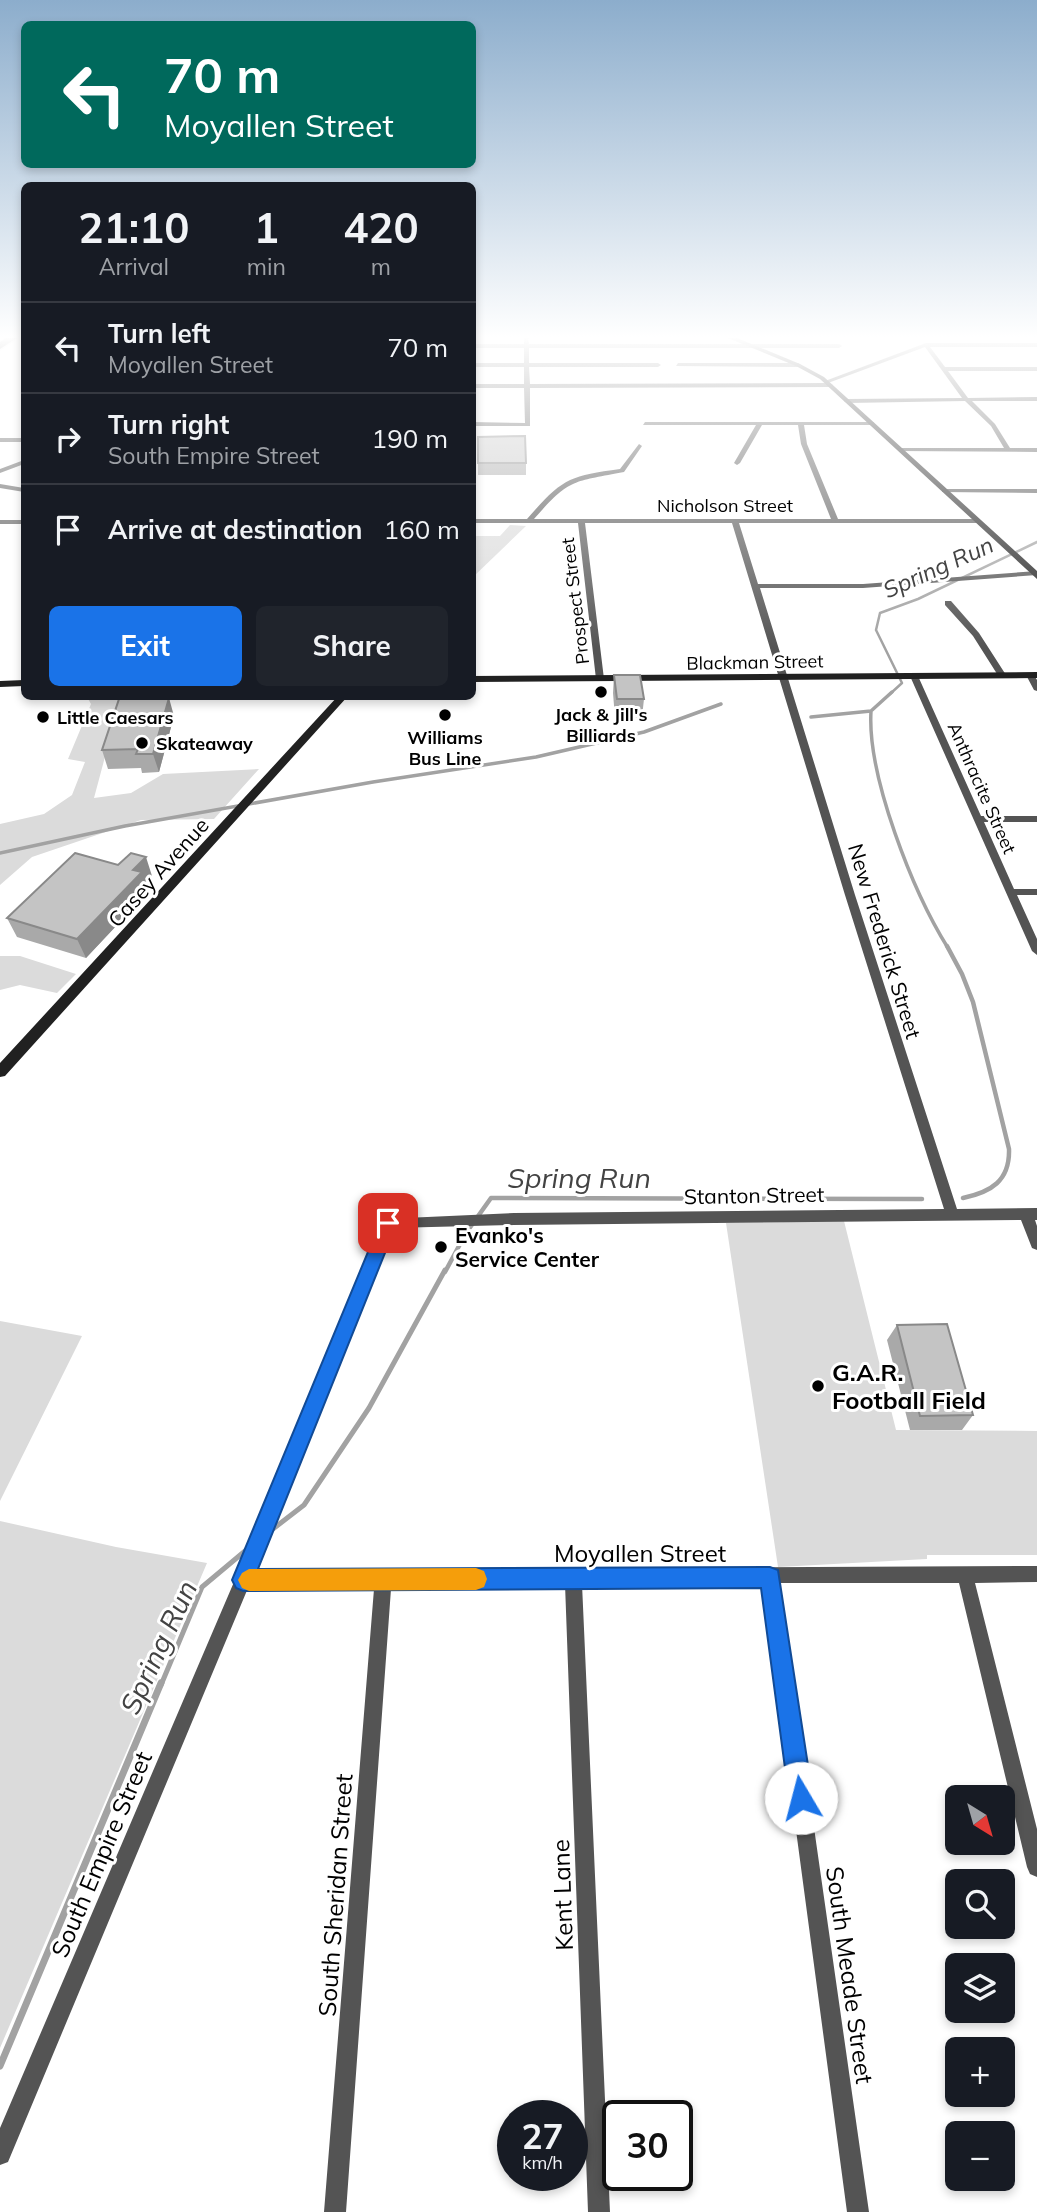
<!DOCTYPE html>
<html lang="en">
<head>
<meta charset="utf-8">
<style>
	body { margin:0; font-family:Mulish,sans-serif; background:#20242c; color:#f1f3f6; height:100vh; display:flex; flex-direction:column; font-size:26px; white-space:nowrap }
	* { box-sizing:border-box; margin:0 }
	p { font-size:23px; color:#9ea1a6 }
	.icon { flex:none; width:38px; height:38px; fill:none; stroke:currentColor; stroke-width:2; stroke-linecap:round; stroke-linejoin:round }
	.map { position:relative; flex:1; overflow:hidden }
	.details { position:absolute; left:21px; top:182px; width:455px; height:518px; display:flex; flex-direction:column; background:#171b24; border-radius:10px; box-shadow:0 4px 10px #0003 }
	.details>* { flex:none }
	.hud { position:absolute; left:21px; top:21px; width:455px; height:147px; border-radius:10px; box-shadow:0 4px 10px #0003; background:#00695c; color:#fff; overflow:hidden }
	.needle { width:46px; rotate:143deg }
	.tools { position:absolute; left:945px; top:1785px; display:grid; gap:14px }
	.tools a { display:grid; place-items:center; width:70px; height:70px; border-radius:10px; background:#171b24; box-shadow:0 4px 10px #0003; font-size:35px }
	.speed { position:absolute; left:497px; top:2100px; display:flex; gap:14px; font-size:35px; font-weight:700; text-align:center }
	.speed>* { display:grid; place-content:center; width:91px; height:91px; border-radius:50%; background:#171b24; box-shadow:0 4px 10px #0003; line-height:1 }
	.speed small { font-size:18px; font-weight:400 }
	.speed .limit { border:4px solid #111; border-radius:10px; background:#fff; color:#111 }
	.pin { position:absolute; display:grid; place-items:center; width:60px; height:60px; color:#fff; margin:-30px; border-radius:14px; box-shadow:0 4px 10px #0006 }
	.me { position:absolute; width:77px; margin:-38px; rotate:352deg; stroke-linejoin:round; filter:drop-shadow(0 0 5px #0008) }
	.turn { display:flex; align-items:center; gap:24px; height:147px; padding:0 28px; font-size:32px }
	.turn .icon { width:91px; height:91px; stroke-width:2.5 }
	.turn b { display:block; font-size:49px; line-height:60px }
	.eta { display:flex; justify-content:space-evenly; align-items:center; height:119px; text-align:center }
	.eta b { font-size:42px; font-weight:700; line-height:49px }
	.primary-button { display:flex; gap:14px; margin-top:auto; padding:14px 28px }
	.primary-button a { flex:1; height:80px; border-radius:10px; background:#1a73e8; color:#fff; font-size:28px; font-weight:700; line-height:80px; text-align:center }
	.primary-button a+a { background:#20242c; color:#f1f3f6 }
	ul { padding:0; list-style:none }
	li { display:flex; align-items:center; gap:21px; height:91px; padding:0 28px; border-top:2px solid #363941 }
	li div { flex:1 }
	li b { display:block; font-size:26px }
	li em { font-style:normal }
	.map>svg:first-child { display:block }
	.green { fill:#dbdbdb }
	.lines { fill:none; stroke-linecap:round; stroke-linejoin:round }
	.stream-far4 { stroke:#a2a2a2; stroke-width:2.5 }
	.stream-far3 { stroke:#a2a2a2; stroke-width:3.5 }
	.stream-far2 { stroke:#a2a2a2; stroke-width:4.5 }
	.stream-far1 { stroke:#a2a2a2; stroke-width:5 }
	.stream { stroke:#a2a2a2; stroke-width:7 }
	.highway-casing { stroke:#dbdbdb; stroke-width:3 }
	.street { fill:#545454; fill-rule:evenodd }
	.secondary { fill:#212121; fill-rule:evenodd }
	.highway { fill:#000; fill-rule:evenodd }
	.wall { fill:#a9a9a9 }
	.shaded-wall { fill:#898989 }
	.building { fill:#c4c4c4; stroke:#898989; stroke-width:2 }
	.route { fill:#1a73e8; stroke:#114b97; stroke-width:2 }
	.slow { fill:#f59e0b }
	.poi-dot { fill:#000; stroke:#fff; stroke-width:2.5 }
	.labels { text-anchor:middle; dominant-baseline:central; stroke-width:6; stroke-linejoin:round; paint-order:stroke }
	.far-street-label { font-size:18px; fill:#000; stroke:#fff }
	.far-poi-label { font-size:18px; font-weight:bold; fill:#000; stroke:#fff }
	.street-label { font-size:21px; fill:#000; stroke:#fff }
	.poi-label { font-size:21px; font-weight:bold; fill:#000; stroke:#fff; text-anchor:start }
	.water-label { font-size:23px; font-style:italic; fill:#434343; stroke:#fff }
	.near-poi-label { font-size:24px; font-weight:bold; fill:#000; stroke:#fff; text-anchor:start }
	.near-street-label { font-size:24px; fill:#000; stroke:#fff }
	.near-water-label { font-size:28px; font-style:italic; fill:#434343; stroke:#fff }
</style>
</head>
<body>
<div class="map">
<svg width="1037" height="2212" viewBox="0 0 1037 2212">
	<rect width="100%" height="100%" fill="#fff"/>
	<!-- green -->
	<path class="green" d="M510,525l16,1 -53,51v-41h27z
		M87,697h34l-27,101 37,-5 32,-19 96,-5 -45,50 -73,1 -109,37 -32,28v-61l44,-10 28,-19 13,-33 -17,-3 23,-55z
		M0,956h20l56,18 -19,19 -37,-8 -20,5z
		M844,1221l52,209 141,1v124h-110v4l-149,8 -52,-344z
		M0,1321l82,15 -82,165z
		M0,1521l116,26 91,16 -207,485z"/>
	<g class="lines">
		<!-- stream-far4 -->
		<path class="stream-far4" d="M890,694l12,-11 -26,-53 4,-17 38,-14 119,-57"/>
		<!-- stream-far3 -->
		<path class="stream-far3" d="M892,692l-21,19c-4,65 42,181 77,237
			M811,717l60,-6
			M0,853l125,-27 248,-44 163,-25 108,-25 77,-28"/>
		<!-- stream-far2 -->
		<path class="stream-far2" d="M947,946l15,28 11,28 36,147c1,32 -18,43 -46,49
			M445,1272l21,-39 25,-35 431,1"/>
		<!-- stream-far1 -->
		<path class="stream-far1" d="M269,1532l35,-27 65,-97 76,-138
			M161,1685l41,-98 49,-41"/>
		<!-- stream -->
		<path class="stream" d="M0,2066l161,-383"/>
		<!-- highway casing -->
		<g class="highway-casing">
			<path id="highway" d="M6,338h11l-17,11v-7z"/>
		</g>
		<!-- street -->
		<path class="street" d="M524,338h4l1,6h310l3,2 -3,2h-310v15h129l3,2 -3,2h-129l1,17 296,-1 -1,-2 101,-38h111v4h-107l15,20h92v4h-89l20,27 69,-1v4h-65l23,23 15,24h27v4l-139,-1 2,-3h104l-13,-22 -26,-25 -118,2 -3,-2 3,-2 115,-1 -37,-51 -97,36 5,2 -3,2 -300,1v38h-58v-4l53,1 -1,-35h-52v-4h52v-17h-52v-4h52v-15h-52v-4h52z
			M678,363h120l3,2 -3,2 -122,-1z
			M645,422h229l-2,3h-68l3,19 31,75h139l3,2 -3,2h-238l19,61h105l174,-13v4l-174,13h-103l95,307 102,314 80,-1v12h-2l2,6v24l-5,-2 -11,-28 -507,5 -122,3 -137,344 128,1 190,-5 464,-2v16l-62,1 62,246v48l-7,-3 -3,-7 -68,-284h-180l90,629h-22l-84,-629 -181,1 28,628h-22l-23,-628 -174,5 -45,623h-22l50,-623 -126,-1 -240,574 -8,3v-37l237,-553 146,-356 131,-6 430,-4 -99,-314 -113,-372h-147l19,156 -4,2 -4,-2 -18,-156h-106v-4h55c35,-40 41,-43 93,-50l19,-25 3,2 -18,26c-51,10 -54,6 -90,47h297l-30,-75 -3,-19h-36l-22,38 -3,2 -3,-2 22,-38h-113z
			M0,438h24v4h-24z
			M24,460v4l-24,9v-4z
			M0,484l24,4v4l-24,-4z
			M944,489h93v4l-95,-1v-2z
			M0,520h24v4h-24z
			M945,601h6l28,32 27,42 -1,2h-6l-26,-41 -28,-31z
			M1027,673l7,2 3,5v11l-3,-1 -8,-15z
			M911,674l7,2 63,140h56v6h-53l30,67h23v6h-20l20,44v16l-5,-4 -122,-275z"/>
		<!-- secondary -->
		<path class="secondary" d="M728,338h9l63,26 24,13 213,194v8l-217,-200 -24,-13z
			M1037,672v6l-565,4v-6z
			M24,680v6l-24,1v-6z
			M338,696h10l-343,380 -5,1v-14z"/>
		<!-- highway -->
		<use href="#highway" class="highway"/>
	</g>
	<!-- wall -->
	<path class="wall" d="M478,463h48v12h-48z
		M614,675l30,24 -2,18 -27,1 -2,-25z
		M174,716l-15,56 -17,1 -1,-5 -33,1 -6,-19z
		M118,865l34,11 -6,6 3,9 -63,67 -69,-21 -10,-19z
		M897,1325l76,90 -11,15h-52l-23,-90z"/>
	<!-- shaded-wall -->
	<path class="shaded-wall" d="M169,698l5,18 -15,56 -6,-18z
		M146,857l6,19 -6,6 3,9 -63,67 -9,-19 56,-69z"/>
	<!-- building -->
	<path class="building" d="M525,436l1,27h-48v-26z
		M614,675h26l4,24h-27z
		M169,698l-16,56h-17l2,-5 -36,1 17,-51z
		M75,853l43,12 13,-12 15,4 -13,13 9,2 -65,67 -70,-21z
		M947,1324l26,91 -53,1 -23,-91z"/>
	<!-- sky -->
	<linearGradient id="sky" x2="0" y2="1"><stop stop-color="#8cadcc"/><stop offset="0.52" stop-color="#fff"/><stop offset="1" stop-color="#fff" stop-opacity="0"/></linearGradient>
	<rect width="1037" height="648" fill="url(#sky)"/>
	<!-- route -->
	<path class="route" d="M388,1216l6,2 3,5 -139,346 512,-2 8,3 35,228 -4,9 -8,3 -9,-3 -3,-9 -28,-210 -518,3 -7,-3 -4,-8 148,-357 2,-5z"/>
	<!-- slow -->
	<path class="slow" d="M476,1568l8,3 3,8 -3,8 -8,3 -227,1 -7,-3 -4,-8 4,-7 7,-4z"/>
	<!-- markers -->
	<g class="poi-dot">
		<circle cx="601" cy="692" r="7"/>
		<circle cx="445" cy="715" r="7"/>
		<circle cx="43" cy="717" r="7"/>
		<circle cx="142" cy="743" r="7"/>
		<circle cx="441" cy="1247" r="7"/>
		<circle cx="818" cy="1386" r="7"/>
	</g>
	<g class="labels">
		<!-- far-street labels -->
		<g class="far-street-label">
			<text x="725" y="505">Nicholson Street</text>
			<text transform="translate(575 601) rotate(-97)">Prospect Street</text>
			<text transform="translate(755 662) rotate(-1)">Blackman Street</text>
			<text transform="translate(982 788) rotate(66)">Anthracite Street</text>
		</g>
		<!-- far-poi labels -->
		<g class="far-poi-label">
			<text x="601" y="714">Jack &amp; Jill's<tspan x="601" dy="21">Billiards</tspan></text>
			<text x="57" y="717" text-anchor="start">Little Caesars</text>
			<text x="445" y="737">Williams<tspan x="445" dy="21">Bus Line</tspan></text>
			<text x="156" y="743" text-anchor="start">Skateaway</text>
		</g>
		<!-- street labels -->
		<g class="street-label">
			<text transform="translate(158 872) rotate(-48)">Casey Avenue</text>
			<text transform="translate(885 941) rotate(73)">New Frederick Street</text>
			<text transform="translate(754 1195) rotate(-1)">Stanton Street</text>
		</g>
		<!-- poi labels -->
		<g class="poi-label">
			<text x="455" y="1235">Evanko's<tspan x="455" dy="24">Service Center</tspan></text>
		</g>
		<!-- water labels -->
		<g class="water-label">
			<text transform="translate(938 567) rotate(-24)">Spring Run</text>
		</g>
		<!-- near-poi labels -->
		<g class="near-poi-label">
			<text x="832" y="1372">G.A.R.<tspan x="832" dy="28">Football Field</tspan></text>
		</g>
		<!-- near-street labels -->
		<g class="near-street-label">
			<text x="640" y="1553">Moyallen Street</text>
			<text transform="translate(101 1854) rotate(-67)">South Empire Street</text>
			<text transform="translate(335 1895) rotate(-86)">South Sheridan Street</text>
			<text transform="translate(562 1895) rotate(-92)">Kent Lane</text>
			<text transform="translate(850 1975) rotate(82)">South Meade Street</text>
		</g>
		<!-- near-water labels -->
		<g class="near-water-label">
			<text x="579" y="1177">Spring Run</text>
			<text transform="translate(158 1647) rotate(-65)">Spring Run</text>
		</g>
	</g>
</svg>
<div class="tools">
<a><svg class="needle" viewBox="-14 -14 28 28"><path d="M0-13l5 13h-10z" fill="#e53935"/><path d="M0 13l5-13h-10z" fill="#9ea1a6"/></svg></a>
<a><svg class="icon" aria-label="search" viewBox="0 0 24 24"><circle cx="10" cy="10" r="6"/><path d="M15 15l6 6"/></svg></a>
<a><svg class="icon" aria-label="layers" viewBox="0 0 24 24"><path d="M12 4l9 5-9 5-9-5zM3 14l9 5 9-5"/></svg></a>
<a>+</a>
<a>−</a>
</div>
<div class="speed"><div>27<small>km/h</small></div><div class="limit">30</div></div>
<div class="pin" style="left:388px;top:1223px;background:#d93025"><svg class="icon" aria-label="arrive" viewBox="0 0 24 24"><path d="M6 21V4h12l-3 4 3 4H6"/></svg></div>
<svg class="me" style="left:801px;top:1798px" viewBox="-20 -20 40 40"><circle r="19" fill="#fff"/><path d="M0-13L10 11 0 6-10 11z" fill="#1a73e8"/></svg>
<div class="hud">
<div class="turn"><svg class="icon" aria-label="left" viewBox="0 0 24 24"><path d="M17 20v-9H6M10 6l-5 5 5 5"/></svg><div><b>70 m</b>Moyallen Street</div></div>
</div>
<section class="details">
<div class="eta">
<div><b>21:10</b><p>Arrival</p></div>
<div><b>1</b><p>min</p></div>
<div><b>420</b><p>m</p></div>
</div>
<ul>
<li><svg class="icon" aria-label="left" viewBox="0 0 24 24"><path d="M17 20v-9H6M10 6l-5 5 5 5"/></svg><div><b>Turn left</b><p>Moyallen Street</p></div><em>70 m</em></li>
<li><svg class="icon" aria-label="right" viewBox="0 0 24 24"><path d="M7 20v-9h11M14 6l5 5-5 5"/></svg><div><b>Turn right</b><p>South Empire Street</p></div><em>190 m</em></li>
<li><svg class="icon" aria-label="arrive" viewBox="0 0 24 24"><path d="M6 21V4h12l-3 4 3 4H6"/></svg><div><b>Arrive at destination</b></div><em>160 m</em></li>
</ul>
<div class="primary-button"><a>Exit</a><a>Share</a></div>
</section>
</div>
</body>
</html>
